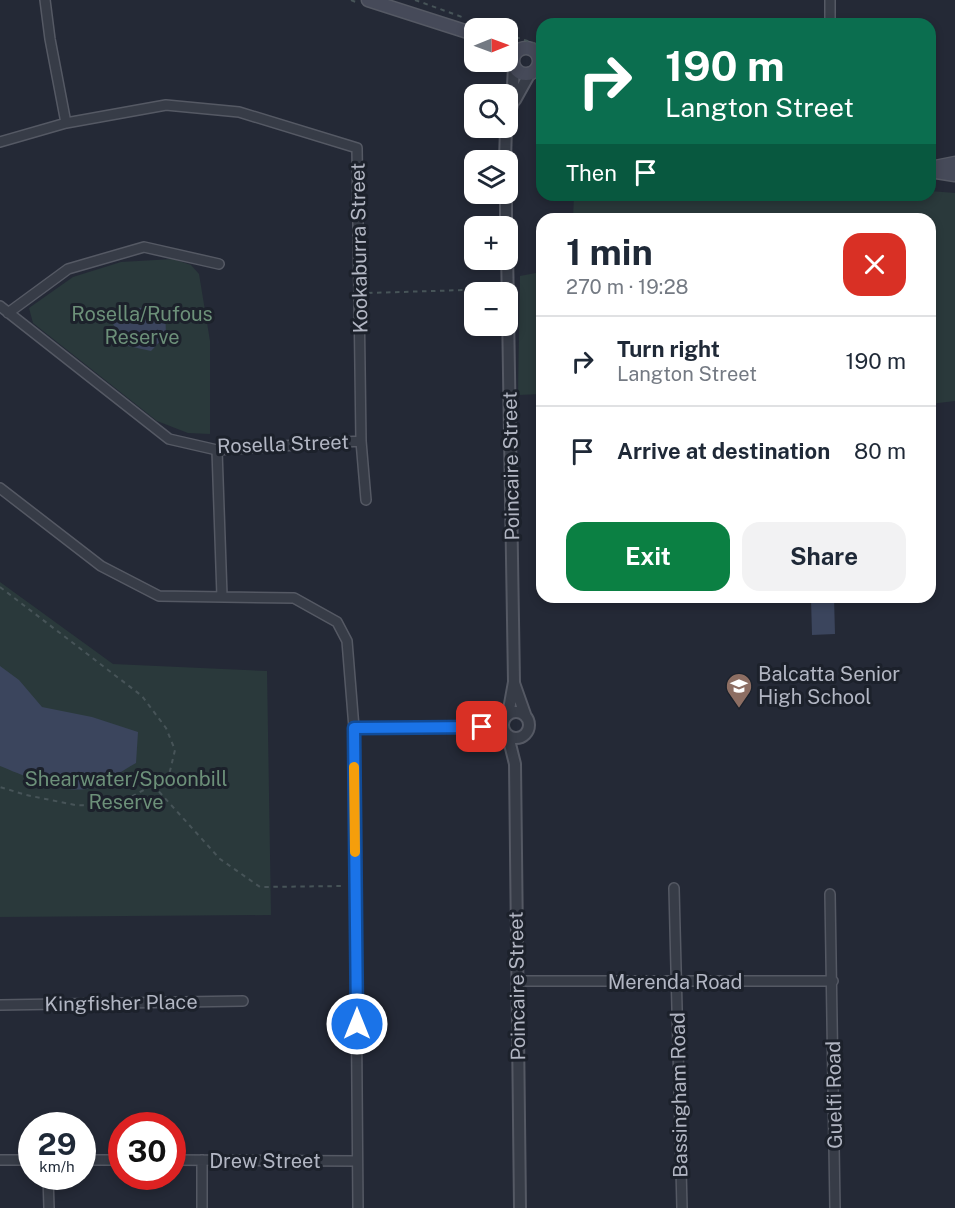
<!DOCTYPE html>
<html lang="en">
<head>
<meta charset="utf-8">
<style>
	body { margin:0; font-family:"Public Sans",sans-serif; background:#f2f2f3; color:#1f2937; height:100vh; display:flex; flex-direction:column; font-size:22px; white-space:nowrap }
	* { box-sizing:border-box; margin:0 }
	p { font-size:20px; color:#747a83 }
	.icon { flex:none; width:33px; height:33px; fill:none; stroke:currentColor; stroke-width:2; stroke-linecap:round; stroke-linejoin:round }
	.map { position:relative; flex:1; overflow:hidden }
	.side { position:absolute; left:536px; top:213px; width:400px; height:390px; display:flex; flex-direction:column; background:#fff; border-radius:18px; box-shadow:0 3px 9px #0003 }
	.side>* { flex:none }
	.banner { position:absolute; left:536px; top:18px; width:400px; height:183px; border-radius:18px; box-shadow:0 3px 9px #0003; background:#0b6e4f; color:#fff; overflow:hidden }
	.needle { width:39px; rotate:89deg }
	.tools { position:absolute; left:464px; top:18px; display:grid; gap:12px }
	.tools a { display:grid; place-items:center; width:54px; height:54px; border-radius:12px; background:#fff; box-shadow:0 3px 9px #0003; font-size:30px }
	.speed { position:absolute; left:18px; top:1112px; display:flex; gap:12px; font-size:30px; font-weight:700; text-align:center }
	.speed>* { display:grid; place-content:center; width:78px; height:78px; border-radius:50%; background:#fff; box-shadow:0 3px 9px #0003; line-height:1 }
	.speed small { font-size:15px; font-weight:400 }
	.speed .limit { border:9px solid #d22; background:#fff; color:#111 }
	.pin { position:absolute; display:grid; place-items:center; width:51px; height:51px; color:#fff; margin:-26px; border-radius:12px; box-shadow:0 3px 9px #0006 }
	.me { position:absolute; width:66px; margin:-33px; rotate:0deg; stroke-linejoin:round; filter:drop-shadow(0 0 4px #0008) }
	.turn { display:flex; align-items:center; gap:21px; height:126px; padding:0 30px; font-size:27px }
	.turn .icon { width:78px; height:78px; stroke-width:2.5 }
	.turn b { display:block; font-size:42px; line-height:51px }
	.then { display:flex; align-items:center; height:57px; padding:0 30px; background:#0003; gap:12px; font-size:22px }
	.round { display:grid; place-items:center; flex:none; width:63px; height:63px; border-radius:18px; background:#f2f2f3 }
	.overview { display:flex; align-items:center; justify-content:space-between; height:102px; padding:0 30px }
	h1 { font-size:36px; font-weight:700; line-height:45px }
	.cta { display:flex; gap:12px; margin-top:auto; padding:12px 30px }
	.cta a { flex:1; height:69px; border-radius:18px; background:#0b8043; color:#fff; font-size:24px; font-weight:700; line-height:69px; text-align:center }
	.cta a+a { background:#f2f2f3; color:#1f2937 }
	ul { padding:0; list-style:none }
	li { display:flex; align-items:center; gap:18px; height:90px; padding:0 30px; border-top:2px solid #e0e1e3 }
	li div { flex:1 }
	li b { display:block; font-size:22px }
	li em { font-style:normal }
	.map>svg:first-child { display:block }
	.green { fill:#2a393b }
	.water { fill:#3b455d }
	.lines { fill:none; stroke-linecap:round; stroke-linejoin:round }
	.minor-casing { stroke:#555964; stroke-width:12 }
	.tertiary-casing { stroke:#555964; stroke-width:14 }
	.secondary-casing { stroke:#555964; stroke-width:15 }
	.path { stroke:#475458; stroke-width:2; stroke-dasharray:4.5 4.5; stroke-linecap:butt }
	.minor { stroke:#373c47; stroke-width:9 }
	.tertiary { stroke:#373c47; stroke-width:10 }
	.secondary { stroke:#464a59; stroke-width:12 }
	.route-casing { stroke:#114b97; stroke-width:15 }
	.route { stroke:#1a73e8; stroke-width:10 }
	.slow { stroke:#f59e0b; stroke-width:10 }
	.labels { text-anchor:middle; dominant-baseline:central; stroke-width:6; stroke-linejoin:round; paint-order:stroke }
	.street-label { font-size:20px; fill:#b2b6c3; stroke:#1c212b }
	.park-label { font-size:20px; fill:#6c9079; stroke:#1c212b }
	.poi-label { font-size:20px; fill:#b2b6c3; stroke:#1c212b; text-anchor:start }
</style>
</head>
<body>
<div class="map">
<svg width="955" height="1208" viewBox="0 0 955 1208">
	<rect width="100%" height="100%" fill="#242936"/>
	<!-- green -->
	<path class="green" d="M930,191l25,2v208l-25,3v-185h-357l1,-24h356z
		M173,259l18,6 8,9 11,67v93l-22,-1 -31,-12 -124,-98 -4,-15 44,-31 48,-15z
		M541,272v122l-23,1 2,-119z
		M0,582l113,82 154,7 4,244 -271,2z"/>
	<!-- water -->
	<path class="water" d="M165,307l1,28 -15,16 -23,-5 -15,-22 21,-16z
		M834,597l1,37 -23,1 -1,-37z
		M0,666l19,14 23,27 50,10 46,15 -2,31c-15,8 -33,22 -50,26 -24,4 -64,-14 -86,-23z"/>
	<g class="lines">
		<!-- minor casing -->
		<g class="minor-casing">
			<path id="minor" d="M45,0l5,39 16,84
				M830,0v24
				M0,142l66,-19 100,-18 73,7 118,36 4,293 5,59
				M0,306l169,133 48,11 144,-9
				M8,313l60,-44 76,-22 75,17
				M217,450l5,146
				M0,488l101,78 58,30 135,2 43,24 10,19 7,87 4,480
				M482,727l22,-8
				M354,728l128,-1 24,7
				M674,888l8,320
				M830,894l5,314
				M517,981h316
				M0,1005l243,-4
				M0,1160h32
				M82,1160h40
				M172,1160l185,1
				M202,1160v48
				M48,1176l1,32"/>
		</g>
		<!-- tertiary casing -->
		<g class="tertiary-casing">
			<path id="tertiary" d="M515,100l15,-27
				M507,126l5,-21 2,-39
				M505,160l1,-32
				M506,194v32
				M507,249l7,433 -6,33
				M514,683l12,34
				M503 725a13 13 0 1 1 26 0a13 13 0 1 1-26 0Z
				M508,736l7,28 5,444"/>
		</g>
		<!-- secondary casing -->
		<g class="secondary-casing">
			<path id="secondary" d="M368,0l106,34
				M513 61a13 13 0 1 1 26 0a13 13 0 1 1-26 0Z
				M930,168l25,-5
				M930,171l25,4"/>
		</g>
		<!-- path -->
		<path class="path" d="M351,0l7,3
			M415,0l47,17
			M479,23l14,5
			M507,34l35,12
			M368,293l130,-4
			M0,587l142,109 24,32 9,22 -5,21 -17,14 -24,13 -26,8 -28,-1 -49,-10 -26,-8
			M153,785l67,74 40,28 85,-1"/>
		<!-- minor -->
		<use href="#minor" class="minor"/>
		<!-- tertiary -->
		<use href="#tertiary" class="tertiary"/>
		<!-- secondary -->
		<use href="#secondary" class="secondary"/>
	</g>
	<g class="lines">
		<!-- route casing -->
		<g class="route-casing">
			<path id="route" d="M357,1024l-3,-296 128,-1"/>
		</g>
		<!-- route -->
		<use href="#route" class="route"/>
		<!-- slow -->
		<path class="slow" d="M354,767l1,85"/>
	</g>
	<!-- icons -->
	<defs>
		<g id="school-pin" transform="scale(1.35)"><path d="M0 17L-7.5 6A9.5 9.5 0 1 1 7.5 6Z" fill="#8d6e63" stroke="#1c212b"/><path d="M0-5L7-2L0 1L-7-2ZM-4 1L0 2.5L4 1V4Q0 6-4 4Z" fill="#fff"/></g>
	</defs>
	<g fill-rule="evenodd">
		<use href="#school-pin" x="739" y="686"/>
	</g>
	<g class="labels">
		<!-- street labels -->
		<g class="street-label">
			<text transform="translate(359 248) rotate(-91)">Kookaburra Street</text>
			<text transform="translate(283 444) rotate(-2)">Rosella Street</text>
			<text transform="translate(511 466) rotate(-91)">Poincaire Street</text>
			<text x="675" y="982">Merenda Road</text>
			<text transform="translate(517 986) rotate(-91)">Poincaire Street</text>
			<text transform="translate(121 1003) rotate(-1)">Kingfisher Place</text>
			<text transform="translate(679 1095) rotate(-91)">Bassingham Road</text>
			<text transform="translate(834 1095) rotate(-91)">Guelfi Road</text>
			<text x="265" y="1161">Drew Street</text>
		</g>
		<!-- park labels -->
		<g class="park-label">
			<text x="142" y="314">Rosella/Rufous<tspan x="142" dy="23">Reserve</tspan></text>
			<text x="126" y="779">Shearwater/Spoonbill<tspan x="126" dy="23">Reserve</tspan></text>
		</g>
		<!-- poi labels -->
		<g class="poi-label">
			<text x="758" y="674">Balcatta Senior<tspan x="758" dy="23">High School</tspan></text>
		</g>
	</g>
</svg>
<div class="tools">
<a><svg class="needle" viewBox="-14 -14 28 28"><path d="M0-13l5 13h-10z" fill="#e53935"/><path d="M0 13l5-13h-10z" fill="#747a83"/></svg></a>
<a><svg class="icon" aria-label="search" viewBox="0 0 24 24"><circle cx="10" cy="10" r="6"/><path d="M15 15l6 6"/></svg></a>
<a><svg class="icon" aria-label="layers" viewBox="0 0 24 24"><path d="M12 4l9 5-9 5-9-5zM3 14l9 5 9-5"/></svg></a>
<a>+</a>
<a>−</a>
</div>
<div class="speed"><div>29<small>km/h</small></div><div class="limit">30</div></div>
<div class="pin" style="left:482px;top:727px;background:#d93025"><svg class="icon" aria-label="arrive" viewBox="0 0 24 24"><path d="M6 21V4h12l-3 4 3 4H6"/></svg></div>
<svg class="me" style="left:357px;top:1024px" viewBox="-20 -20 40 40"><circle r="17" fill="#1a73e8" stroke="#fff" stroke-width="3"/><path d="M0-11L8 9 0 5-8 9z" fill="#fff"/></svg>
<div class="banner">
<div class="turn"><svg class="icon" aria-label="right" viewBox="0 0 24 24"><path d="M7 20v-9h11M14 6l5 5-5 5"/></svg><div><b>190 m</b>Langton Street</div></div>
<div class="then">Then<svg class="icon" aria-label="arrive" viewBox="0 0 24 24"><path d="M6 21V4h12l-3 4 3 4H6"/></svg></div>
</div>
<section class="side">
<div class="overview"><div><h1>1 min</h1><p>270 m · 19:28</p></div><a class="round" style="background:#d93025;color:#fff"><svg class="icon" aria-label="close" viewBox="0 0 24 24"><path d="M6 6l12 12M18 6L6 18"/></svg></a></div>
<ul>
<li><svg class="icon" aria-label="right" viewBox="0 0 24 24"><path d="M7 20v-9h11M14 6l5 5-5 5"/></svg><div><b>Turn right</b><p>Langton Street</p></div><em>190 m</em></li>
<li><svg class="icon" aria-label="arrive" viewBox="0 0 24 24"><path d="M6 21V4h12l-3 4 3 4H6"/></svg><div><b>Arrive at destination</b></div><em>80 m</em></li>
</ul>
<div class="cta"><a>Exit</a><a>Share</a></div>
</section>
</div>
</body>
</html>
